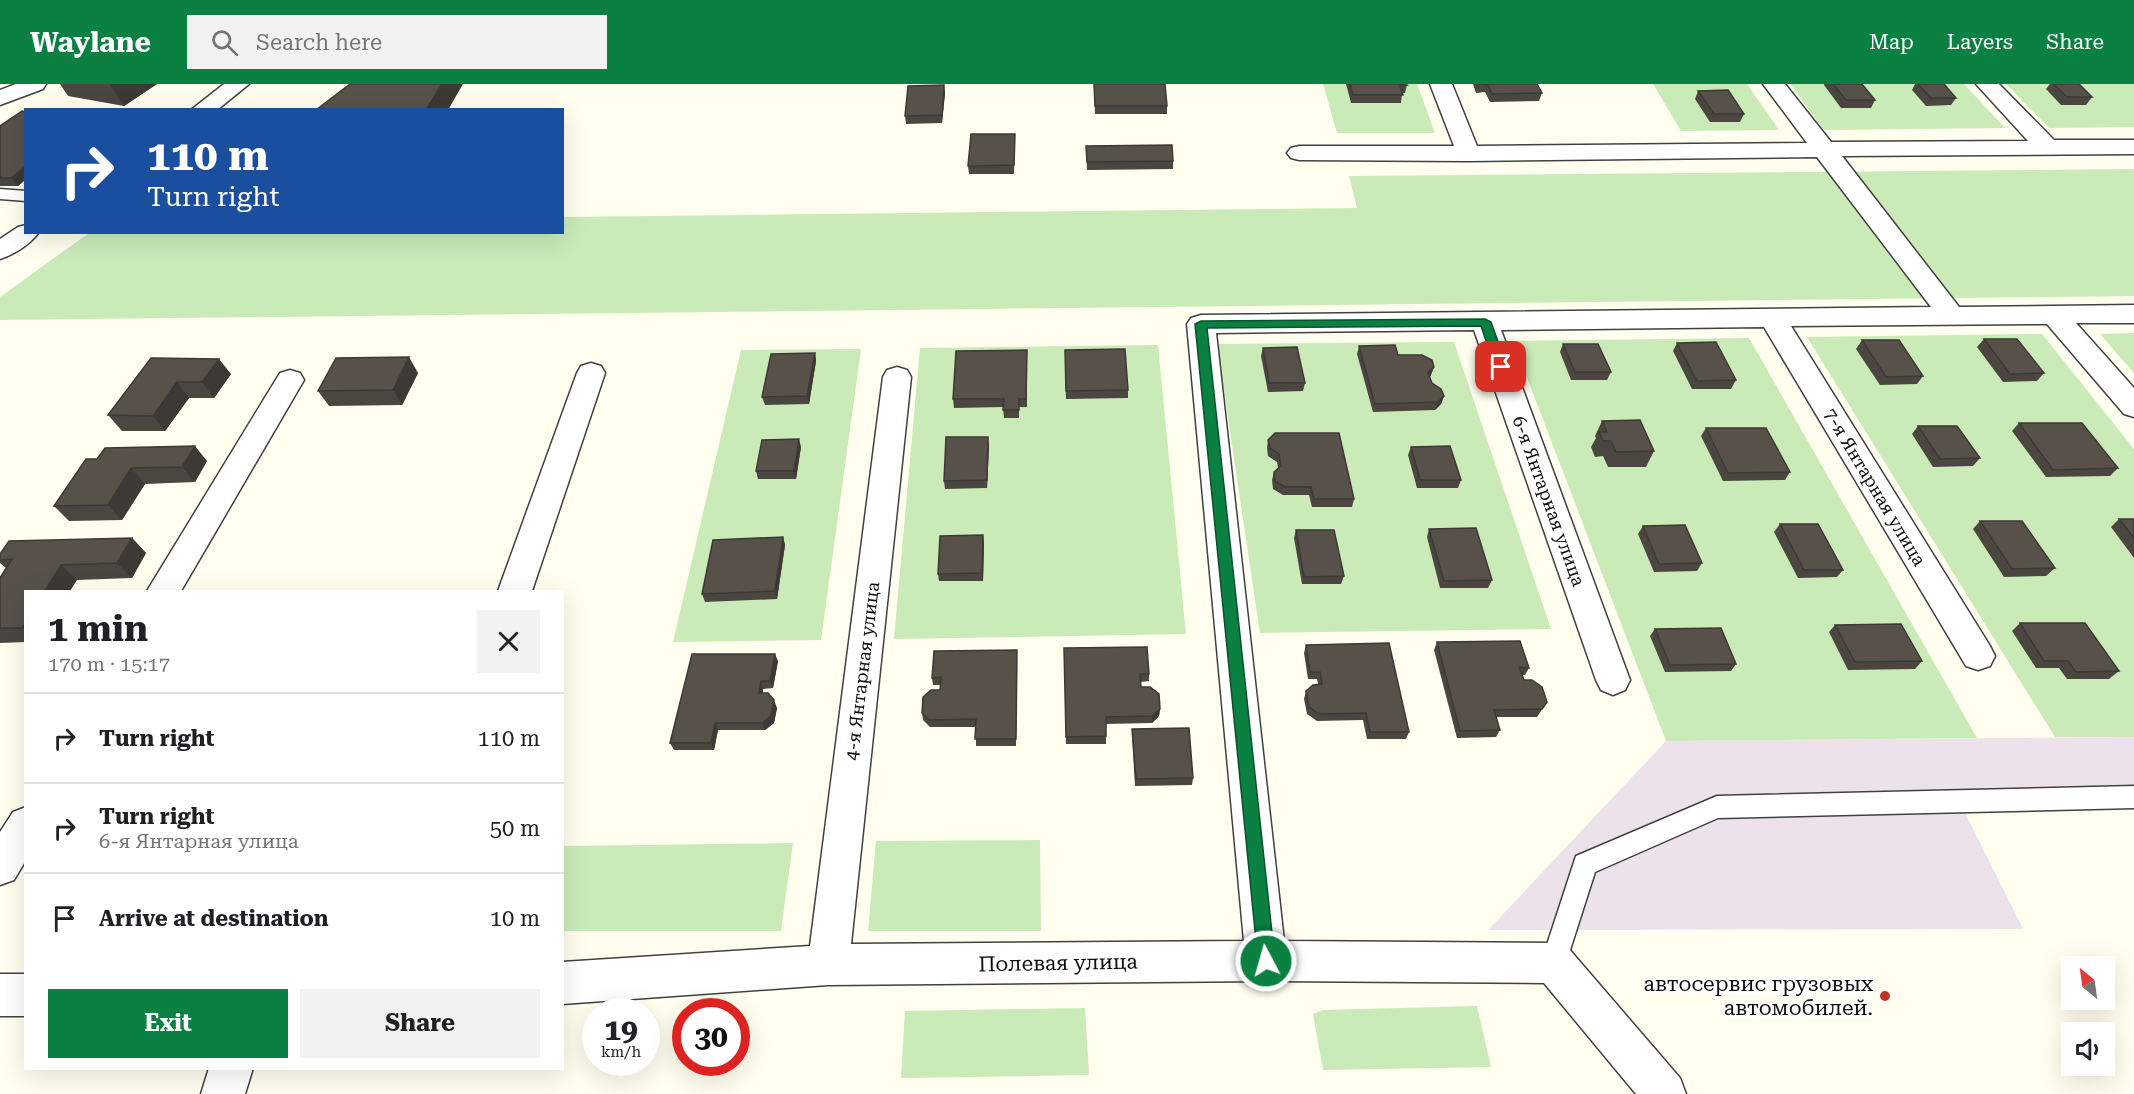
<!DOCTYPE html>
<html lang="en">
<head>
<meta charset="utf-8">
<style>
	body { margin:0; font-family:"Roboto Serif",serif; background:#f2f2f2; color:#202124; height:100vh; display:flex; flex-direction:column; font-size:22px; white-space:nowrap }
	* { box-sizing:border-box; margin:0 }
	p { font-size:20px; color:#757577 }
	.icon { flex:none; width:33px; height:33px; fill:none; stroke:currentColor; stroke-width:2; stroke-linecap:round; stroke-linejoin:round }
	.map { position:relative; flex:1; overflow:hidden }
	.details { position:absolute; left:24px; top:506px; width:540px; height:480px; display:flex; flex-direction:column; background:#fff; border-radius:0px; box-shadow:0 6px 24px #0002 }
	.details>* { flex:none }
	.guide { position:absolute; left:24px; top:24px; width:540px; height:126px; border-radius:0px; box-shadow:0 6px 24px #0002; background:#1a4fa0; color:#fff; overflow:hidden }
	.needle { width:39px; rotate:331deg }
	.tools { position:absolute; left:2061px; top:872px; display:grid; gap:12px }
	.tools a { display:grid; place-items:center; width:54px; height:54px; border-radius:0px; background:#fff; box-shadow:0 6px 24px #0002; font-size:30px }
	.speed { position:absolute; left:582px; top:914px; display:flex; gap:12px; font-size:30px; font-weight:700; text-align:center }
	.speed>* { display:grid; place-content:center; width:78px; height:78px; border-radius:50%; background:#fff; box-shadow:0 6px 24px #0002; line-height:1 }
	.speed small { font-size:15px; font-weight:400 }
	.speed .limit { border:9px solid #d22; background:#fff; color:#111 }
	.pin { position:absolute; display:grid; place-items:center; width:51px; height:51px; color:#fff; margin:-26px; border-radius:12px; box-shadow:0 3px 9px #0006 }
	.me { position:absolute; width:66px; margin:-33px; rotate:354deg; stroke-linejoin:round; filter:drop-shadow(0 0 4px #0008) }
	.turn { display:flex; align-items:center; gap:21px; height:126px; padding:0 24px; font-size:27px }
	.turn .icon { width:78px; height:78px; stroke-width:2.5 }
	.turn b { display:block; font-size:42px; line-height:51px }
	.round { display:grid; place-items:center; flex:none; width:63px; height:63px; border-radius:0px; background:#f2f2f2 }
	.summary { display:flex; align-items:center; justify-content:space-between; height:102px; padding:0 24px }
	h1 { font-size:36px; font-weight:700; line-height:45px }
	.cta { display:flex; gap:12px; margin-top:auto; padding:12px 24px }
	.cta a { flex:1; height:69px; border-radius:0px; background:#0b8043; color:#fff; font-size:24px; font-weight:700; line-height:69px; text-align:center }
	.cta a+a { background:#f2f2f2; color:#202124 }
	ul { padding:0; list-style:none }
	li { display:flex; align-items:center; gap:18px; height:90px; padding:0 24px; border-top:2px solid #e0e0e0 }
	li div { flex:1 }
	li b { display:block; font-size:22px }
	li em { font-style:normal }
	header { display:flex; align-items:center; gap:36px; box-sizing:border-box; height:84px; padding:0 30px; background:#0b8043; color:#fff }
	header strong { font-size:28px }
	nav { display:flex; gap:33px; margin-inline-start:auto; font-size:21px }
	.search { width:420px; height:54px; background:#f2f2f2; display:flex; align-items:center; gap:15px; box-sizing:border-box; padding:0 21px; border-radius:0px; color:#757577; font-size:22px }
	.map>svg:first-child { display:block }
	.industrial { fill:#ede2ec }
	.green { fill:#caeab8 }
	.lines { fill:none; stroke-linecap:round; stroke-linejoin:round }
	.service-casing { stroke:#414141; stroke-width:3 }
	.minor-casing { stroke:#414141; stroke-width:3 }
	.tertiary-casing { stroke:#414141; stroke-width:3 }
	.service { fill:#fff; fill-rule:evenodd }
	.minor { fill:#fff; fill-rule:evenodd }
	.tertiary { fill:#fff; fill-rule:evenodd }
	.wall { fill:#4b4640 }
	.shaded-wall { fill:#3d3934 }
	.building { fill:#57514a; stroke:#3d3934; stroke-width:1.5 }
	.route { fill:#0b8043; stroke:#07532c; stroke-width:1.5 }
	.poi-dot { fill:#c03423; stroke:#fff; stroke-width:2 }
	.labels { text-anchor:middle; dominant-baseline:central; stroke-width:6; stroke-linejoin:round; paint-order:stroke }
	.street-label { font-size:18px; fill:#0e0e0e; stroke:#fff }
	.near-street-label { font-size:21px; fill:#0e0e0e; stroke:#fff }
	.near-poi-label { font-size:21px; fill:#0e0e0e; stroke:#fff; text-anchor:end }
</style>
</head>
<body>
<header>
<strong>Waylane</strong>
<div class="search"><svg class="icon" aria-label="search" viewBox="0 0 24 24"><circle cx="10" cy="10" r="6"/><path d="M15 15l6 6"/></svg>Search here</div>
<nav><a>Map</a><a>Layers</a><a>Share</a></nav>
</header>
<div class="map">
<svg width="2134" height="1010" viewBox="0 0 2134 1010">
	<rect width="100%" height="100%" fill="#fffeef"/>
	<!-- industrial -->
	<path class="industrial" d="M2134,653v71l-171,1 60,120 -535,1 178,-189z"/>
	<!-- green -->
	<path class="green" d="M1323,0h94l18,49h-98z
		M1653,0h94l32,46 -98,1z
		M1790,0h174l41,44 -181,2z
		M2006,0h128v43l-85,1z
		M2134,85v127l-2134,24v-23l89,-64 473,-1 1,-15 794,-9 -8,-32z
		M2134,249v40l-34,-39z
		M2042,250l92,115v288h-79l-248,-400z
		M1749,254l228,400 -311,3 -153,-400z
		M1454,258l97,287 -291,4 -43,-289z
		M1158,261l28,289 -292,5 26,-291z
		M861,265l-40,291 -148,2 68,-292z
		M1040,756l1,91h-173l8,-90z
		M793,759l-12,88h-218v-85z
		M1477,922l14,61 -168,3 -10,-56 10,-4z
		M1085,924l4,67 -188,3 4,-67z"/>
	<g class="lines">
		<!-- service casing -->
		<g class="service-casing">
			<path id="service" d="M0,105l26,2v10l-26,-2z
				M2134,702v22l-416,10 -123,54 -32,100 -9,4 -9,-4 -4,-9 35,-107 141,-60z"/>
		</g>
		<!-- minor casing -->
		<g class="minor-casing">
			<path id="minor" d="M16,0h30l-3,5 -43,16v-15z
				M1430,0h22l25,62 330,-3 -44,-59h22l46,58 197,-1 -52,-57h23l55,56h80v14l-292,2 117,151 175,-2v18h-58l58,65v29l-10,-3 -77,-90 -256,2 199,320 5,10 -5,10 -12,4 -12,-4 -202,-339 -263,3 129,350 -5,10 -12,5 -12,-5 -5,-10 -122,-350 -258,3 68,608 270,2 15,6 111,129 6,16h-50l-92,-111 -278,-2 -438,4 -266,19v-42l248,-16 73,-569 4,-7 10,-3 10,3 4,7 -60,567 393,-3 -57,-617 4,-6 10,-3 730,-8 -114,-150 -348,4 -170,-1 -8,-2 -4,-5 4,-5 8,-2h155z
				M591,279l10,3 4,7 -73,218h-34l79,-218 4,-7z
				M290,286l10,3 4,7 -123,211h-34l133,-218z
				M26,723v53l-12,20 -14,5v-53l13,-20z
				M0,890h26v42h-26z
				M209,984h44l-8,26h-44z"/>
		</g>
		<!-- tertiary casing -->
		<g class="tertiary-casing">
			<path id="tertiary" d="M224,0h25l-32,26h-26z
				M26,141v7h13c-8,12 -26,23 -39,27v-20l18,-12z"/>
		</g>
		<!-- service -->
		<use href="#service" class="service"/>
		<!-- minor -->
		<use href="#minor" class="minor"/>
		<!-- tertiary -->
		<use href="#tertiary" class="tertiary"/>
	</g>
	<!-- wall -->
	<path class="wall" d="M60,0h97l-33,22 -56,-10z
		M1094,0l73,22v8h-72z
		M1346,0h60l1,1 -2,8h-3l-1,10h-50z
		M1473,0h64l5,9 -3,8 -49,1 -5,-10 -9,1z
		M1824,0h38l13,16 -4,8h-30l-17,-23z
		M1915,0h29l12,14 -5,7 -25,1 -14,-16z
		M2050,0h29l13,13 -6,8h-25l-15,-16z
		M944,1l1,8 -3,30 -36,1 -1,-8z
		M1698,7l46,23 -4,8h-30l-15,-23z
		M26,28v67l-8,7h-18v-60z
		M1015,50l-1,40h-45l-1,-8z
		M1086,62l87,15v8l-86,1z
		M1984,255l60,34 -7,8 -34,1 -26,-35z
		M1862,256l61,36 -6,8 -37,1 -24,-36z
		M1677,259l59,37 -5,9h-39l-19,-38z
		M1563,260l48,28 -4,8h-36l-11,-28z
		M1359,262l39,9 33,20 -1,2 2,6 12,13 -3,8 -6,6 -62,2 -16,-58z
		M1263,264l42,35 -2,8 -35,1 -7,-36z
		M1027,266v57h-8v11h-15l-1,-11 -49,1 -1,-9z
		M1065,266l63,40v8l-62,1z
		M815,269l1,8 -7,43 -44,1 -3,-8z
		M151,274l80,16 -17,24h-25l-24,33h-43l-14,-16z
		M418,289l-16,32 -73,1 -11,-15z
		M1602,337l52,30 -8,16h-38l-5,-11 -8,1 -4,-10 5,-9 -1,-2z
		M2019,339l99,45 -8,8 -64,1 -34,-46z
		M1918,342l62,32 -7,8 -40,1 -21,-33z
		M1706,344l84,44 -5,8 -62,1 -22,-45z
		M1268,356l86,59 -2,8h-40l-3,-12h-26l-10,-6 -1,-9 2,-8 4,-4 -1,-6 -9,-6 -1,-8z
		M989,361l-2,43 -42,1 -1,-8z
		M801,363l-5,32h-38l-2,-8z
		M1411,363l50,33 -3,8h-41l-9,-33z
		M86,375l121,2 -12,21 -50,2 -23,36 -53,1 -15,-15z
		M2119,435h15v39l-23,-31z
		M1980,437l75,47 -9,8 -42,1 -31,-48z
		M1780,440l63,46 -6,7 -39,1 -24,-46z
		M1643,442l59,37 -5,8 -43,1 -16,-38z
		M1429,445l63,51 -4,8h-48l-13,-51z
		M1296,446l48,46 -3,8h-39l-8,-46z
		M783,453l2,8 -8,54 -72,3 -3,-8z
		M132,454l14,15 -14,25 -55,2 -51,11v51l-26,1v-65l6,-10 -6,-5v-9z
		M984,459l-1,38h-44l-1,-7z
		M2020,539l99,48 -10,8h-42l-8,-11h-23l-24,-37z
		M1835,541l87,36 -7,8 -67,1 -19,-38z
		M1655,545l81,35 -5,7 -66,1 -15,-36z
		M1437,558l92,26 -4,7h-3l2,5 23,22 -10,15h-41l4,13 -4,7 -39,1 -23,-88z
		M1306,561l103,87 -3,7h-39l-4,-19 -46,1 -10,-7 -3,-15 2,-8 12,-7 -1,-5h-9l-4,-26z
		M1064,564l85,26v7l-8,1v5l19,22 -1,7 -7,7 -46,1v20h-40z
		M1017,574l-1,88h-40v-19h-46l-7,-7 -1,-7 18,-23 1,-5h-8l-1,-7z
		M778,577l-5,27 -10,1v4l14,15 -3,15 -9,7h-47l-4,20h-40l-4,-7z
		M1132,645l61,49 -1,7 -57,1 -3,-50z"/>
	<!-- shaded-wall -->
	<path class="shaded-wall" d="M111,0h46l-33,22 -14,-21z
		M442,0h21l-15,26h-22z
		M944,1l1,8 -3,30v-8z
		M26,82v13l-8,7 -7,-8z
		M815,269l1,8 -7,43 -2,-8z
		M409,273l9,16 -16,32 -9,-15z
		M219,275l12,15 -17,24 -12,-16z
		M1434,283l-3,8 -5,6 2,-8z
		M177,298l12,16 -24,33 -12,-15z
		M1444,312l-3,8 -6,6 3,-8z
		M988,353l1,8 -2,43v-8z
		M799,355l2,8 -5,32 -2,-8z
		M195,362l12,15 -12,21 -13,-15z
		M131,384l14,16 -23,36 -14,-15z
		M983,451l1,8 -1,38 -1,-8z
		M783,453l2,8 -8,54 -2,-8z
		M132,454l14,15 -14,25 -15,-15z
		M61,481l16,15 -7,11h-25z
		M26,538v9l-4,-3z
		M775,570l3,7 -5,27 -3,-7z
		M761,597l2,8 -2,12 -2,-8z
		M774,616l3,8 -3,15 -9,7 -3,-7z
		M1160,625l-1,7 -7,7v-7z
		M715,639l3,7 -4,20 -3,-7z"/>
	<!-- building -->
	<path class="building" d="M350,0h92l-16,26h-110z
		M1094,0h71l2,22h-72z
		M1350,0h56l1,1h-7l3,10h-50z
		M1478,0h59l5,9 -50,1 -4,-9z
		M1833,0h29l13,16h-29z
		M1918,0h26l12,14h-25z
		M2054,0h25l13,13h-25z
		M944,1l-2,30 -37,1 3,-30z
		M1728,6l16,24h-30l-16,-23z
		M22,27l4,1v54l-15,12h-11v-52z
		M971,50h44l-1,31 -46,1z
		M1172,61l1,16 -86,1 -1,-16z
		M1984,255h33l27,34 -34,1z
		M1862,256h37l24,36 -37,1z
		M1716,258l20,38 -39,1 -20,-38z
		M1563,260h35l13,28h-36z
		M1395,261l3,10h24l10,5 2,7 -6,6 4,10 9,6 3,7 -6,6 -63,2 -16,-58z
		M1297,263l8,36h-36l-6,-35z
		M1125,265l3,41 -62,1 -1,-41z
		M1027,266l-1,49h-7v11h-16l1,-11h-51l3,-48z
		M815,269l-8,43 -45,1 9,-43z
		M409,273l-16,33 -75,1 18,-33z
		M151,274l68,1 -17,23h-25l-24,34 -45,-1z
		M1640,336l14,31 -38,1 -5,-11h-8l-4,-9h8l-5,-11z
		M2019,339h63l36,45 -65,2z
		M1918,342h39l23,32 -40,1z
		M1706,344h60l24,44 -62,1z
		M1275,349h64l15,66h-40l-3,-12h-26l-10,-6 -1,-9 7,-6 -2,-12 -9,-6 -2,-8z
		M946,353h42l-1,43 -43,1z
		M799,355l-5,32h-38l6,-31z
		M195,362l-13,21 -51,1 -23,37 -54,1 32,-47h11l8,-11z
		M1450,362l11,34h-41l-9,-33z
		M2119,435h15v19z
		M1980,437h42l33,47 -43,1z
		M1780,440h38l25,46h-39z
		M1685,441l17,38 -43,1 -16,-38z
		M1476,444l16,52 -48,1 -15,-52z
		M1296,446h38l10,46 -40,1z
		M983,451l-1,38 -44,1 2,-38z
		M783,453l-8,54 -73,3 11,-54z
		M132,454l-15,25 -56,2 -16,26h-19v31l-4,6h-22v-50l12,-19 -12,1v-6l9,-13z
		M2020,539h65l34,48 -43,1 -8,-11h-24z
		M1901,540l21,37 -67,1 -20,-37z
		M1721,544l15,36 -66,1 -15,-36z
		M1520,557l9,27 -10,-1 5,13h8l10,7 5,15 -5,7 -48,1 6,20 -40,1 -23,-89z
		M1389,559l20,89h-39l-4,-19 -47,1 -10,-7 -3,-16 7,-6 9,-1 -2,-12h-10l-4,-27z
		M1147,563l2,27h-9l1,13h9l9,7 1,15 -8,7 -46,1v19l-40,1 -2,-89z
		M1017,566l-1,89h-41l1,-20 -47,1 -7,-7 1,-16 8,-7h9l1,-13 -9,1 2,-27z
		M692,570h83l-5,27h-9l-2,12h9l6,7 -3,16 -9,7h-47l-4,20h-41z
		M1189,644l4,50 -57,1 -4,-50z"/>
	<!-- route -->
	<path class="route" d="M1485,235l6,3 16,45 -2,3 -4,1 -6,-4 -14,-41 -274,2 68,633 -3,6 -6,3 -6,-3 -2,-6 -63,-637 6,-3z"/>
	<!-- markers -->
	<circle class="poi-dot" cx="1885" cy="912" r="6"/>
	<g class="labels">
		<!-- street labels -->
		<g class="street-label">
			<text transform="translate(1875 403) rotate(59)">7-я Янтарная улица</text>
			<text transform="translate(1549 417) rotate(70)">6-я Янтарная улица</text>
			<text transform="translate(862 587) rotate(-83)">4-я Янтарная улица</text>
		</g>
		<!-- near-street labels -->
		<g class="near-street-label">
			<text transform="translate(1058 879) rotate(-1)">Полевая улица</text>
		</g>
		<!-- near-poi labels -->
		<g class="near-poi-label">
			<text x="1873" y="900">автосервис грузовых<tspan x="1873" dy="24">автомобилей.</tspan></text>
		</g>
	</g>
</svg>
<div class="tools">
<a><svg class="needle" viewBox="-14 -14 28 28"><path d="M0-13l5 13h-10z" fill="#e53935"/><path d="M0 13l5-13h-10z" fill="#757577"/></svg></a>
<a><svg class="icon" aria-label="sound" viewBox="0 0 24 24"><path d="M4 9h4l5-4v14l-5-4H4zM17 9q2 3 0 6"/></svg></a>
</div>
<div class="speed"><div>19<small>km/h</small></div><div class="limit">30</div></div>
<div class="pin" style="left:1501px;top:283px;background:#d93025"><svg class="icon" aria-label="arrive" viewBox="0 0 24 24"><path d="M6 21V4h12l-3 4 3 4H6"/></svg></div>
<svg class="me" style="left:1266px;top:877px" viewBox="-20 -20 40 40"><circle r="17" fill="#0b8043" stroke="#fff" stroke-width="3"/><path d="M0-11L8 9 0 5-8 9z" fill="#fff"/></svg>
<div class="guide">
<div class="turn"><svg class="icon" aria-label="right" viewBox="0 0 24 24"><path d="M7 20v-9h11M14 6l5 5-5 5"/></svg><div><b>110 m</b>Turn right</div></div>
</div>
<section class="details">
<div class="summary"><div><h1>1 min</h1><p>170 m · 15:17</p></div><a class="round"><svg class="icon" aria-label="close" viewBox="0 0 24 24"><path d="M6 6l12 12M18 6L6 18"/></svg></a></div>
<ul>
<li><svg class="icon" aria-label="right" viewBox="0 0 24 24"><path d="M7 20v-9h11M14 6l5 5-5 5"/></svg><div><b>Turn right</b></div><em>110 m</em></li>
<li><svg class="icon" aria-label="right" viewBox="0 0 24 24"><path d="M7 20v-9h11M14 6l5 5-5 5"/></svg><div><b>Turn right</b><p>6-я Янтарная улица</p></div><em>50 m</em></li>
<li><svg class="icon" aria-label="arrive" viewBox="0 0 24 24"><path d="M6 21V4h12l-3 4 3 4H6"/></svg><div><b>Arrive at destination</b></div><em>10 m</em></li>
</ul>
<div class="cta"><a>Exit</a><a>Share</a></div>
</section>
</div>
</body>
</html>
